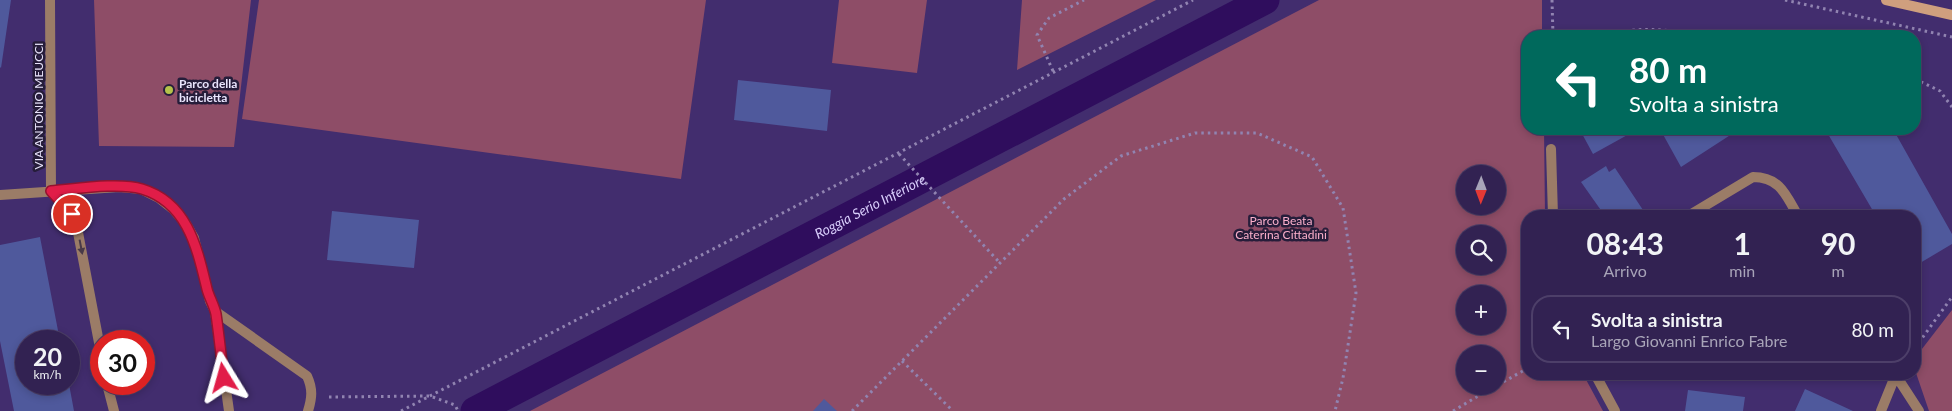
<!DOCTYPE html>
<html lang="it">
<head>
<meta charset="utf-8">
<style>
	body { margin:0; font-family:Lato,sans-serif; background:#3d2f5c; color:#f1f3f6; height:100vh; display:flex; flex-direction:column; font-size:19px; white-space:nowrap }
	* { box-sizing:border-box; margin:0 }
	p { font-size:16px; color:#a8a4b8 }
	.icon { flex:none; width:28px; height:28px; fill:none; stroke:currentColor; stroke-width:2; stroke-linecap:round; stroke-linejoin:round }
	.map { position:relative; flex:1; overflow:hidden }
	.sheet { position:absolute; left:1521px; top:210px; width:400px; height:170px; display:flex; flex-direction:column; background:#322252; border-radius:20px; box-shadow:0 2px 8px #0003,0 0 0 1px #4d3f69 }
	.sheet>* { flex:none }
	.guide { position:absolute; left:1521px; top:30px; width:400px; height:105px; border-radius:20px; box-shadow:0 2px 8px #0003,0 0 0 1px #4d3f69; background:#00695c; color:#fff; overflow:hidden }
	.needle { width:32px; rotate:181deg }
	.tools { position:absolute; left:1456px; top:165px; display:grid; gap:10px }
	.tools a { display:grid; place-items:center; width:50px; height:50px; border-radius:50%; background:#322252; box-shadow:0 2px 8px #0003,0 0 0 1px #4d3f69; font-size:25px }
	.speed { position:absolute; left:15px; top:330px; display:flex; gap:10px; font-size:25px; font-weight:700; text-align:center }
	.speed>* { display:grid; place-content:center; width:65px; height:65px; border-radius:50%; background:#322252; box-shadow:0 2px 8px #0003,0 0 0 1px #4d3f69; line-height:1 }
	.speed small { font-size:12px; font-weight:400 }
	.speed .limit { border:8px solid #d22; background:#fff; color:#111 }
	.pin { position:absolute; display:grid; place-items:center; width:42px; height:42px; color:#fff; margin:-21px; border:2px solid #fff; border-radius:50%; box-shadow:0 1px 5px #0007 }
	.me { position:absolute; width:55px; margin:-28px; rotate:352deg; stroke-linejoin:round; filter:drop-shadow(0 0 4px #0008) }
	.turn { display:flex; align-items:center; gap:18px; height:105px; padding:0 25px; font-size:22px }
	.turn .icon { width:65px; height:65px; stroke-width:2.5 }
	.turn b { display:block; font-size:35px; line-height:42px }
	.eta { display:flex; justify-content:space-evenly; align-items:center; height:85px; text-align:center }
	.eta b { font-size:30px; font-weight:700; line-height:35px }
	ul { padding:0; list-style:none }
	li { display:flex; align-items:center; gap:15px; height:68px; margin:0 10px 8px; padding:0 15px; border:2px solid #4d3f69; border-radius:20px }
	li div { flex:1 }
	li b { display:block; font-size:19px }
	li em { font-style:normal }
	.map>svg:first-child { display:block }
	.green { fill:#8e4d67; fill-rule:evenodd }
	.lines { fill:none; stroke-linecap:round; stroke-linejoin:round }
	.canal { stroke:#2f0d5d; stroke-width:29 }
	.building { fill:#4f599c }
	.path { stroke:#9184b1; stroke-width:3; stroke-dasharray:2.5 4; stroke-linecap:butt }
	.street { stroke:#9b7c67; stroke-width:10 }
	.secondary { stroke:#cf9f7e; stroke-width:10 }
	.oneway { fill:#493a48 }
	.route-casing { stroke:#92132f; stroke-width:12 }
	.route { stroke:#e11d48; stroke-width:9 }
	.poi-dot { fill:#b4c24a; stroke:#261d3a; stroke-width:2 }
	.labels { text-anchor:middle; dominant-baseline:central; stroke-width:5; stroke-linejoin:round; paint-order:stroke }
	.poi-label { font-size:12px; font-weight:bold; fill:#e9e4fc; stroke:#261d3a; text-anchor:start }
	.street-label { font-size:12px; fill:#e9e4fc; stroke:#261d3a }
	.park-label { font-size:12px; fill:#fbafcb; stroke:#261d3a }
	.water-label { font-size:14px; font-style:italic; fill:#d9cefc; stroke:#261d3a }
</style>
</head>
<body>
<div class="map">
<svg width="1952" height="411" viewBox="0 0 1952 411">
	<rect width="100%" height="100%" fill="#422d6e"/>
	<!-- green -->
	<path class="green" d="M94,0h157l-17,147 -135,-1z
		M259,0h447l-25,179 -439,-60z
		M839,0h88l-10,73 -85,-10z
		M1022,0h134l-139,70z
		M1319,0h223v36h-14v93h16l1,87h-17v158h55l20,37h-1073zM1465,174h33v32h-33zM1465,234h33v32h-33zM1465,294h33v32h-33zM1465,354h33v32h-33z
		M1952,310v101h-23l-14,-41v-12z"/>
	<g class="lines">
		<!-- canal -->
		<path class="canal" id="s1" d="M475,411l790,-411"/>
	</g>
	<!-- building -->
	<path class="building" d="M0,0h11l-10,68 -1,-1z
		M738,80l93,10 -4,41 -93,-11z
		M1583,129h45l3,4 -38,21 -13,-24z
		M1660,129h73l2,3 -54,35z
		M1825,129h68l59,105v10l-37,22v-50h-39z
		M1606,166l3,6 6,-4 32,48h-42l-24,-34z
		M332,211l87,9 -5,48 -87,-8z
		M40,237l20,104h-34v43h43l5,27h-60l-14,-70v-96z
		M1805,389l48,22h-58z
		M1688,390l57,7 -2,14h-58z
		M824,399l13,12h-24z"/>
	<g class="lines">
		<!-- path -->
		<path class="path" d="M1552,0l1,36
			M1785,0l167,37
			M1607,36c31,-11 63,-6 95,0
			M1053,71l-16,-36 12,-17 35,-18
			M1915,79l25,12 12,16
			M899,154l101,109
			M1915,348l37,-51
			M902,361l51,50
			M1498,385l30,-17
			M329,397l101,-1 25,9 3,6
			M401,411l792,-411
			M852,411l212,-212 57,-43 74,-23h62l55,24 31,51 13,85 -13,85 -8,33
			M1453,411l42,-25"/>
		<!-- street -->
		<path class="street" d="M50,0l1,191
			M1551,149l2,67
			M51,191l21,23 4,8 25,131
			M0,195l119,-8 22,2 18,9 14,11 13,15 8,14 16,63 5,10 14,100
			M1688,216l65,-39c27,0 33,18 45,39
			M215,311l92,65c6,13 5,22 1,35
			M1595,374l20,37
			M1895,374l24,37
			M107,384l7,27
			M1881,411l15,-37"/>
		<!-- secondary -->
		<path class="secondary" d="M1886,0l66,15"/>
	</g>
	<!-- one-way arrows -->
	<defs><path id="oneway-solid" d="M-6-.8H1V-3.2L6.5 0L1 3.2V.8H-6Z" transform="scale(1.25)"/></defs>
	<use class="oneway" href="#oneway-solid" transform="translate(81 247) rotate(79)"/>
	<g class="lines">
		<!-- route casing -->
		<g class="route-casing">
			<path id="route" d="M72,214l-21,-23c25,-2 67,-9 91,-2 46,14 55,59 65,100 2,8 7,16 9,25 3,21 5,42 8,64"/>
		</g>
		<!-- route -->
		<use href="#route" class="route"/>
	</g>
	<!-- markers -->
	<circle class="poi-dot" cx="169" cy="90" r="5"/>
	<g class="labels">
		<!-- poi labels -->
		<g class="poi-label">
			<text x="179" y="83">Parco della<tspan x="179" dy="14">bicicletta</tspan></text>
		</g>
		<!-- street labels -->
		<g class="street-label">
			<text transform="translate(38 106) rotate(-90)">VIA ANTONIO MEUCCI</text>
		</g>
		<!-- park labels -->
		<g class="park-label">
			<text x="1281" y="220">Parco Beata<tspan x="1281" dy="14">Caterina Cittadini</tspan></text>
		</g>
		<!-- water labels -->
		<g class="water-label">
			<text stroke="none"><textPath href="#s1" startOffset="445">Roggia Serio Inferiore</textPath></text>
		</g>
	</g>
</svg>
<div class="tools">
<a><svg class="needle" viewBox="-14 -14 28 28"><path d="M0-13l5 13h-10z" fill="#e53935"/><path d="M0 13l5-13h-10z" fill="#a8a4b8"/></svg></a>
<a><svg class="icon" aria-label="search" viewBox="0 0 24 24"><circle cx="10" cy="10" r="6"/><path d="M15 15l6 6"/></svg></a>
<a>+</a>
<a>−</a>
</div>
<div class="speed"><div>20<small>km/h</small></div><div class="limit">30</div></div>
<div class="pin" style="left:72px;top:214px;background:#d93025"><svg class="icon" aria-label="arrive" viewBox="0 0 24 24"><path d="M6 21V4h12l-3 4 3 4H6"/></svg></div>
<svg class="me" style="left:224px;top:378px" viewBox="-20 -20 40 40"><path d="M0-17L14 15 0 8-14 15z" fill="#e11d48" stroke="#fff" stroke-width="4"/></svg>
<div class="guide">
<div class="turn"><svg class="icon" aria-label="left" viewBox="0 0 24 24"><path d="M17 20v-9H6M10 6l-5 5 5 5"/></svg><div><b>80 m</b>Svolta a sinistra</div></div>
</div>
<section class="sheet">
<div class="eta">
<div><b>08:43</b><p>Arrivo</p></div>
<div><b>1</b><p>min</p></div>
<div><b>90</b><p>m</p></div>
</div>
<ul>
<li><svg class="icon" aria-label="left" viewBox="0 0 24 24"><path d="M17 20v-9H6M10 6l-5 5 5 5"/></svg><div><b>Svolta a sinistra</b><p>Largo Giovanni Enrico Fabre</p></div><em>80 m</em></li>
</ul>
</section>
</div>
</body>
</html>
